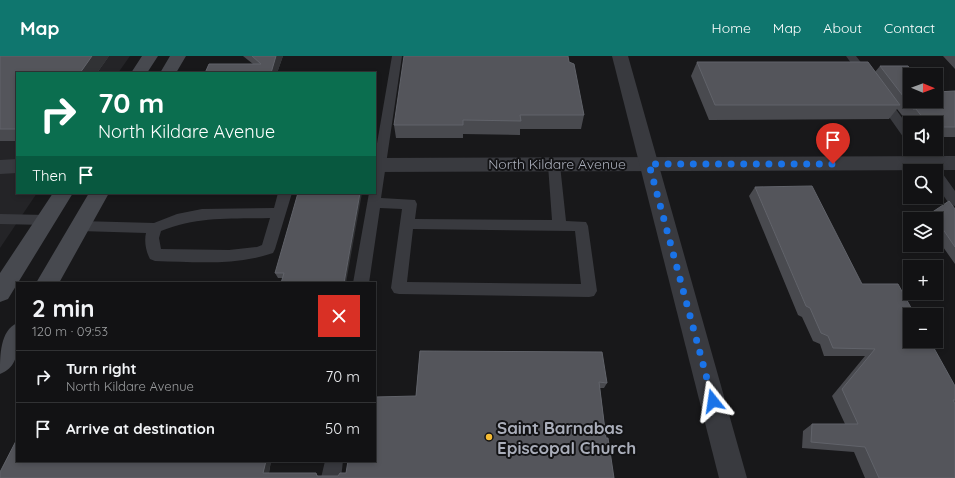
<!DOCTYPE html>
<html lang="en">
<head>
<meta charset="utf-8">
<style>
	body { margin:0; font-family:Quicksand,sans-serif; background:#1b1b1d; color:#f1f3f6; height:100vh; display:flex; flex-direction:column; font-size:15px; white-space:nowrap }
	* { box-sizing:border-box; margin:0 }
	p { font-size:13px; color:#9c9ea0 }
	.icon { flex:none; width:22px; height:22px; fill:none; stroke:currentColor; stroke-width:2; stroke-linecap:round; stroke-linejoin:round }
	.map { position:relative; flex:1; overflow:hidden }
	.side { position:absolute; left:16px; top:226px; width:360px; height:180px; display:flex; flex-direction:column; background:#121214; border-radius:0px; box-shadow:0 2px 6px #0003,0 0 0 1px #313234 }
	.side>* { flex:none }
	.top-card { position:absolute; left:16px; top:16px; width:360px; height:122px; border-radius:0px; box-shadow:0 2px 6px #0003,0 0 0 1px #313234; background:#0b6e4f; color:#fff; overflow:hidden }
	.needle { width:26px; rotate:91deg }
	.controls { position:absolute; left:903px; top:12px; display:grid; gap:8px }
	.controls a { display:grid; place-items:center; width:40px; height:40px; border-radius:0px; background:#121214; box-shadow:0 2px 6px #0003,0 0 0 1px #313234; font-size:20px }
	.pin { position:absolute; display:grid; place-items:center; width:34px; height:34px; color:#fff; margin:-41px -17px; border-radius:50% 50% 50% 0; rotate:-45deg; box-shadow:0 0 4px #0007 }
	.pin .icon { rotate:45deg }
	.me { position:absolute; width:44px; margin:-22px; rotate:345deg; stroke-linejoin:round; filter:drop-shadow(0 0 3px #0008) }
	.turn { display:flex; align-items:center; gap:14px; height:84px; padding:0 16px; font-size:18px }
	.turn .icon { width:52px; height:52px; stroke-width:2.5 }
	.turn b { display:block; font-size:28px; line-height:34px }
	.then { display:flex; align-items:center; height:38px; padding:0 16px; background:#0003; gap:8px; font-size:15px }
	.round { display:grid; place-items:center; flex:none; width:42px; height:42px; border-radius:0px; background:#1b1b1d }
	.head { display:flex; align-items:center; justify-content:space-between; height:68px; padding:0 16px }
	h1 { font-size:24px; font-weight:800; line-height:30px }
	ul { padding:0; list-style:none }
	li { display:flex; align-items:center; gap:12px; height:52px; padding:0 16px; border-top:1px solid #313234 }
	li div { flex:1 }
	li b { display:block; font-size:15px }
	li em { font-style:normal }
	header { display:flex; align-items:center; gap:24px; box-sizing:border-box; height:56px; padding:0 20px; background:#0f766e; color:#fff }
	header strong { font-size:19px }
	nav { display:flex; gap:22px; margin-inline-start:auto; font-size:14px }
	.map>svg:first-child { display:block }
	.built { fill:#242427 }
	.lines { fill:none; stroke-linecap:round; stroke-linejoin:round }
	.service { fill:#393a3f; fill-rule:evenodd }
	.minor { fill:#393a3f; fill-rule:evenodd }
	.tertiary { fill:#393a3f; fill-rule:evenodd }
	.secondary { fill:#47494f; fill-rule:evenodd }
	.wall { fill:#494a4f }
	.shaded-wall { fill:#313235 }
	.building { fill:#54555b; stroke:#61636a }
	.route { stroke:#1a73e8; stroke-width:7; stroke-dasharray:0 12.6 }
	.poi-dot { fill:#f6bc34; stroke:#131315; stroke-width:1.5 }
	.labels { text-anchor:middle; dominant-baseline:central; stroke-width:4; stroke-linejoin:round; paint-order:stroke }
	.street-label { font-size:14px; fill:#aaaeba; stroke:#131315 }
	.near-poi-label { font-size:17px; font-weight:bold; fill:#aaaeba; stroke:#131315; text-anchor:start }
</style>
</head>
<body>
<header>
<strong>Map</strong>
<nav><a>Home</a><a>Map</a><a>About</a><a>Contact</a></nav>
</header>
<div class="map">
<svg width="955" height="422" viewBox="0 0 955 422">
	<rect width="100%" height="100%" fill="#18181a"/>
	<!-- built -->
	<path class="built" d="M0,0h130l-12,17h-101v120h20l-37,55z"/>
	<g class="lines">
		<!-- service -->
		<path class="service" d="M392,0h10l-21,142 34,2 2,4 -2,15 137,1 -4,-55 1,-3h10l1,3 6,56 20,1 2,4 9,65 -3,5 -5,1 -190,-3 -5,-1 -3,-5 11,-79 -22,-1 -11,75h-16l16,-90h6v-38zM413,173l162,2 6,53 -174,-2z
			M846,0h10l17,22 -2,2h-8z
			M881,37l4,1 25,35v13l-4,-1 -31,-44z
			M912,93h13l30,42v15l-5,-1 -14,-20v-14h-10z
			M278,137h14l-17,56 -2,4c-38,13 -78,9 -118,8l-5,-2c-4,-7 -6,-18 -4,-26l-66,-2 -5,-1 -2,-4 2,-4 5,-1 74,2 23,-9 25,-5 72,-1zM270,162l-8,27 -5,2 -28,3 -68,-1 -2,-11 2,-7c37,-15 70,-12 109,-13z
			M0,158l46,1 5,1 2,4 -2,4 -5,1 -46,-1z
			M325,405h18l-2,17h-20z"/>
		<!-- minor -->
		<path class="minor" d="M955,100v14l-580,2v-14z
			M17,103v14l-17,1v-14z"/>
		<!-- tertiary -->
		<path class="tertiary" d="M612,0h16l119,422h-28z"/>
		<!-- secondary -->
		<path class="secondary" d="M142,0h16l-11,17h-16z
			M170,0h16l-10,17h-16z
			M53,137h20l-65,106 -8,3v-29z
			M89,137h20l-50,90h-23z
			M17,267c0,20 5,43 -17,51 0,-19 0,-43 17,-51z"/>
	</g>
	<!-- wall -->
	<path class="wall" d="M0,0h109l-12,17h-80v68h-17z
		M243,0h40l-6,17h-72l48,-9z
		M943,0h12v13z
		M569,6l15,53 -3,14h-61v6l-57,-1v4h-67l-2,-13z
		M697,6l178,10 5,-6 30,35 45,-10v46h-19v-14h-26l-3,-4h-2l-8,-10 -8,10 -180,1 -18,-44z
		M755,131l107,97 93,102v92h-90l-11,-26 -52,-4 1,-17 9,-7h33l-13,-28 33,-40h-41l-4,-12 -7,-3 -11,-24 -4,-2 -49,-119z
		M362,137l-79,85h-5l-3,-5z
		M955,153v55l-19,-27v-18h-10l5,-6z
		M420,295l187,32 -3,5h-4l6,50 8,40h-614l17,-17h254l-2,12h47l2,3h20l8,-3 70,-77z"/>
	<!-- shaded-wall -->
	<path class="shaded-wall" d="M92,0h17l-12,17h-17z
		M276,0h7l-6,17h-6z
		M360,137h2l-16,90h-2z
		M266,405h5l-3,16 -5,-4z"/>
	<!-- building -->
	<path class="building" d="M0,0h92l-12,17h-63v56h-17z
		M252,0h24l-5,17h-66l4,-9h52z
		M404,0h164l1,6 5,2 10,51h-64l1,6 -58,-1v5h-69z
		M697,6h171l32,43h-185z
		M880,10h28l8,9h-6v26h26v-9l19,-1v36h-19v-4h-9l-11,-14h-3z
		M812,130l50,98h36l17,31h-5v26h20l25,45v14h-2l2,4v74h-76l-14,-31 -54,-5 1,-18h46l-16,-35 33,-40 -42,-1 -5,-12 -7,-3 -11,-25 -4,-2 -51,-119z
		M298,137h62l-16,90h-63l3,-10h-9z
		M949,145l6,8v38l-19,-28 -5,-6z
		M420,295l182,1 5,31 -8,-1 7,56h2l6,40h-614v-6l17,-33v22h249l-3,12h53l1,3h21l2,-3h6l2,-12h27v-64l41,-1z"/>
	<g class="lines">
		<!-- route -->
		<path class="route" d="M713,345l-64,-237h184"/>
	</g>
	<!-- markers -->
	<circle class="poi-dot" cx="489" cy="381" r="4"/>
	<g class="labels">
		<!-- street labels -->
		<g class="street-label">
			<text x="557" y="108">North Kildare Avenue</text>
		</g>
		<!-- near-poi labels -->
		<g class="near-poi-label">
			<text x="497" y="371">Saint Barnabas<tspan x="497" dy="20">Episcopal Church</tspan></text>
		</g>
	</g>
</svg>
<div class="controls">
<a><svg class="needle" viewBox="-14 -14 28 28"><path d="M0-13l5 13h-10z" fill="#e53935"/><path d="M0 13l5-13h-10z" fill="#9c9ea0"/></svg></a>
<a><svg class="icon" aria-label="sound" viewBox="0 0 24 24"><path d="M4 9h4l5-4v14l-5-4H4zM17 9q2 3 0 6"/></svg></a>
<a><svg class="icon" aria-label="search" viewBox="0 0 24 24"><circle cx="10" cy="10" r="6"/><path d="M15 15l6 6"/></svg></a>
<a><svg class="icon" aria-label="layers" viewBox="0 0 24 24"><path d="M12 4l9 5-9 5-9-5zM3 14l9 5 9-5"/></svg></a>
<a>+</a>
<a>−</a>
</div>
<div class="pin" style="left:833px;top:108px;background:#d93025"><svg class="icon" aria-label="arrive" viewBox="0 0 24 24"><path d="M6 21V4h12l-3 4 3 4H6"/></svg></div>
<svg class="me" style="left:713px;top:345px" viewBox="-20 -20 40 40"><path d="M0-17L14 15 0 8-14 15z" fill="#1a73e8" stroke="#fff" stroke-width="4"/></svg>
<div class="top-card">
<div class="turn"><svg class="icon" aria-label="right" viewBox="0 0 24 24"><path d="M7 20v-9h11M14 6l5 5-5 5"/></svg><div><b>70 m</b>North Kildare Avenue</div></div>
<div class="then">Then<svg class="icon" aria-label="arrive" viewBox="0 0 24 24"><path d="M6 21V4h12l-3 4 3 4H6"/></svg></div>
</div>
<section class="side">
<div class="head"><div><h1>2 min</h1><p>120 m · 09:53</p></div><a class="round" style="background:#d93025;color:#fff"><svg class="icon" aria-label="close" viewBox="0 0 24 24"><path d="M6 6l12 12M18 6L6 18"/></svg></a></div>
<ul>
<li><svg class="icon" aria-label="right" viewBox="0 0 24 24"><path d="M7 20v-9h11M14 6l5 5-5 5"/></svg><div><b>Turn right</b><p>North Kildare Avenue</p></div><em>70 m</em></li>
<li><svg class="icon" aria-label="arrive" viewBox="0 0 24 24"><path d="M6 21V4h12l-3 4 3 4H6"/></svg><div><b>Arrive at destination</b></div><em>50 m</em></li>
</ul>
</section>
</div>
</body>
</html>
